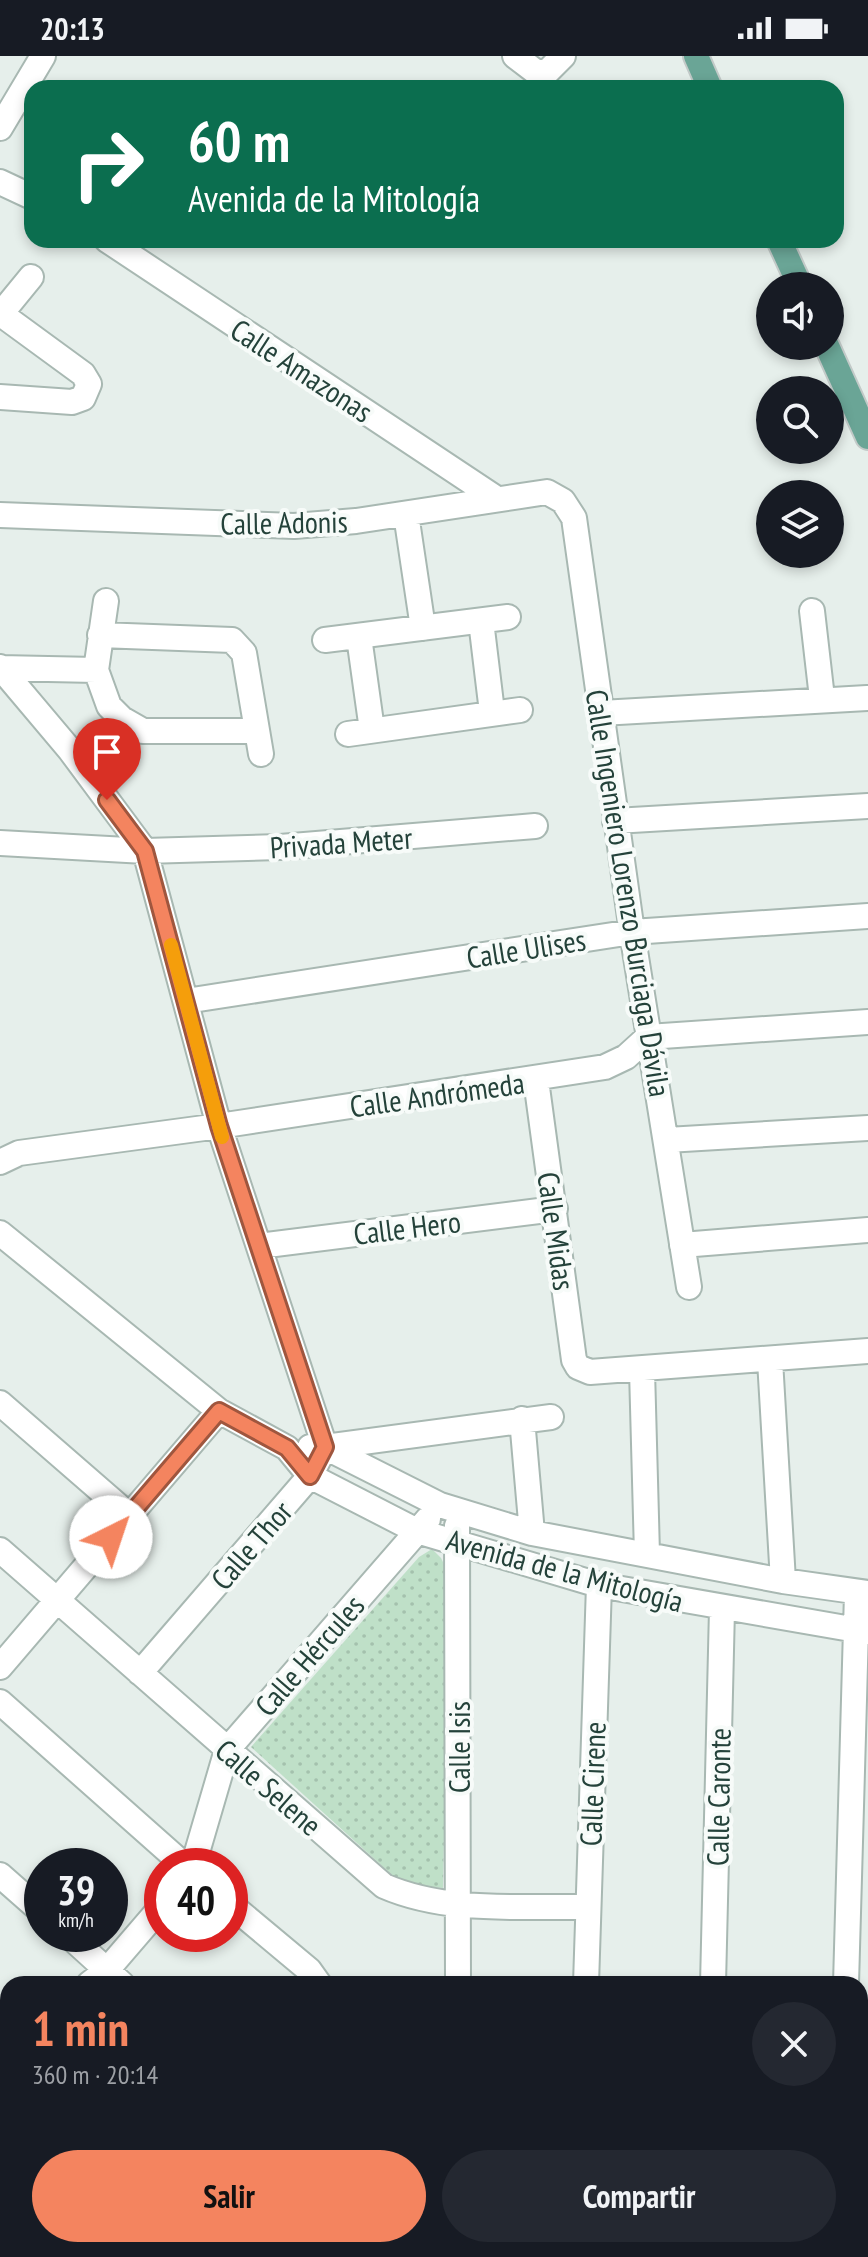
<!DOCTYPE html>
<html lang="es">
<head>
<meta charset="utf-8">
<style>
	body { margin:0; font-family:"PT Sans Narrow",sans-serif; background:#242831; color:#f1f3f6; height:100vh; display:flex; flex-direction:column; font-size:30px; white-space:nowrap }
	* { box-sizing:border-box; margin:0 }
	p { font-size:26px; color:#9ea1a6 }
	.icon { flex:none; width:44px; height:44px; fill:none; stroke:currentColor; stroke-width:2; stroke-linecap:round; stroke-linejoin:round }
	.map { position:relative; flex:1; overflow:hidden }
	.drawer { position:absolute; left:0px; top:1920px; width:868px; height:282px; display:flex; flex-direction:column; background:#171b24; border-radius:24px 24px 0 0; box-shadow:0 4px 12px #0003 }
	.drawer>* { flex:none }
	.banner { position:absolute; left:24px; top:24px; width:820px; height:168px; border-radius:24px; box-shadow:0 4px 12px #0003; background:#0b6e4f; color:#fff; overflow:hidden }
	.fabs { position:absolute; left:756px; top:216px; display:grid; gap:16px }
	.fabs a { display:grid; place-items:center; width:88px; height:88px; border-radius:50%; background:#171b24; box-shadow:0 4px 12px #0003; font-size:40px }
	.speed { position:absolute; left:24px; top:1792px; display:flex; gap:16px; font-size:40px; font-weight:700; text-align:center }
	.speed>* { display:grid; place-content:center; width:104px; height:104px; border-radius:50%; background:#171b24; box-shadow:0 4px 12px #0003; line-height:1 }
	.speed small { font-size:20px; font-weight:400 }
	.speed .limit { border:12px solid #d22; background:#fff; color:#111 }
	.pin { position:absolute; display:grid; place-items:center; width:68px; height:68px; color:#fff; margin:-82px -34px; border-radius:50% 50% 50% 0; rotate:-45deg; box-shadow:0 0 8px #0007 }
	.pin .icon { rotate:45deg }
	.me { position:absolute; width:88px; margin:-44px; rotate:41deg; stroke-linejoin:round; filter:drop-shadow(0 0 6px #0008) }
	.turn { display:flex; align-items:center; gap:28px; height:168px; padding:0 32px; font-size:36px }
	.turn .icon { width:104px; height:104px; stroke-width:2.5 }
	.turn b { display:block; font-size:56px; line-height:68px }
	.round { display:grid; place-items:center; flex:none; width:84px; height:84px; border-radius:42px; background:#242831 }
	.head { display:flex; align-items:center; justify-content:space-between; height:136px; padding:0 32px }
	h1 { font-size:48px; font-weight:700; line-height:60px; color:#f4845f }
	.action { display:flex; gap:16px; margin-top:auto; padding:16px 32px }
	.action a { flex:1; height:92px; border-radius:48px; background:#f4845f; color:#111; font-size:32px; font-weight:700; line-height:92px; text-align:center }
	.action a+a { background:#242831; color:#f1f3f6 }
	.status { display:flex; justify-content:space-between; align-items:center; height:56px; padding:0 40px; background:#171b24; direction:ltr }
	.status svg { height:22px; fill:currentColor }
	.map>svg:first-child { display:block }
	.park { fill:url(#park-dots) }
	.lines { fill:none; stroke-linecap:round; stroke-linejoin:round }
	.minor-casing { stroke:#a8b8b2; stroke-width:28 }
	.major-casing { stroke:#c2cac8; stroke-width:28 }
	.minor { stroke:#fff; stroke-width:24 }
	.major { stroke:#6aa596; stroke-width:24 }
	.route-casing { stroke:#9f563e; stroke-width:20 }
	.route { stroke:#f4845f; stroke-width:14 }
	.slow { stroke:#f59e0b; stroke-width:14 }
	.labels { text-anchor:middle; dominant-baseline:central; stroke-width:8; stroke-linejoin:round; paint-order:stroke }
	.street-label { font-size:30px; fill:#24423a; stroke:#f7fbf9 }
</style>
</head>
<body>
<div class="status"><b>20:13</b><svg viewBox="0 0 49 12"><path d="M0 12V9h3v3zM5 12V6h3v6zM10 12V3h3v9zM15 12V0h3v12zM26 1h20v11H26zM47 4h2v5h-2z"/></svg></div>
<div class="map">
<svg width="868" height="2201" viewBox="0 0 868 2201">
	<defs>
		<pattern id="park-dots" width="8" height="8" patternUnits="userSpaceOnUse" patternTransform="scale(2)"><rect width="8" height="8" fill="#bfe0c8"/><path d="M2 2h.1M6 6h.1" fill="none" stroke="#a4c1ad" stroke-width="1.8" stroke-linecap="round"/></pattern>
	</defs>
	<rect width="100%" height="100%" fill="#e6efeb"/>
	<!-- park -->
	<path class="park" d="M432,1493l9,9 8,16 -6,314 -41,-4 -151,-137 168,-190z"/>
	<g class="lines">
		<!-- minor casing -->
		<g class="minor-casing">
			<path id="minor" d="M515,0l21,16h11l16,-16
				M0,72l43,-72
				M0,126l32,15
				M107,184l390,259
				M0,259l31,-38
				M0,341l72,5 11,-4 6,-14 -6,-10 -82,-60
				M406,458l17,114
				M0,459l294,11 62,-5 191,-29 16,9 11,17 58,414 57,355
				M106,545l-10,69 13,36 13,13 21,12h114
				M812,555l10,87
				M481,565l11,91
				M100,579l132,5 12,13 17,101
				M359,581l13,93
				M325,584l183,-23
				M0,611l70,83 75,101 74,275 106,321 -15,29 -170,197
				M0,612l96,2
				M601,657l266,-15
				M348,678l172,-24
				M615,765l253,-15
				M0,787l145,8 135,-4 255,-21
				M186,945l446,-69 236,-16
				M536,1024l38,280 4,7 12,5 278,-21
				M667,1084l201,-12
				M0,1106l19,-9 200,-27 386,-59 21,-10 22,-20 220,-15
				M0,1177l219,178 68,37 23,28 107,55 182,54 269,47
				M682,1189l186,-15
				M259,1190l296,-37
				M770,1304l13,221
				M642,1314l5,184
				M0,1347l130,113
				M522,1363l10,114
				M310,1391h15l115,58 92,28 251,48 85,12
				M325,1391l226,-30
				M457,1470l1,458
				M0,1494l384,336c62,27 136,20 203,21
				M0,1611l219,-256
				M0,1646l185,164
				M193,1810l34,-116 201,-231
				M0,1819l42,37
				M230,1848l79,66 10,14
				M67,1878l55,50
				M89,1928l18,-14 55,-64
				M586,1928l13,-399
				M713,1928l9,-375
				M846,1928l11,-391
				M0,1991l8,7
				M860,2058h8
				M0,2151l8,7
				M860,2178h8
				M47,2194l8,7
				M359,2201l1,-7
				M478,2201l2,-7
				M594,2201l1,-7
				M712,2201l1,-7
				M830,2201l1,-7"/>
		</g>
		<!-- major casing -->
		<g class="major-casing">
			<path id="major" d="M696,0l14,32
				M779,184l21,46
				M827,290l41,91"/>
		</g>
		<!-- minor -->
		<use href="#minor" class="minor"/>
		<!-- major -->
		<use href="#major" class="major"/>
	</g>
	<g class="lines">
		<!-- route casing -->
		<g class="route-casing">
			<path id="route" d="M107,744l38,51 74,275 106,321 -15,29 -23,-28 -68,-37 -108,126"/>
		</g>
		<!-- route -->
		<use href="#route" class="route"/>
		<!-- slow -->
		<path class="slow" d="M171,889l51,192"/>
	</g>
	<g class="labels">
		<!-- street labels -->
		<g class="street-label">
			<text transform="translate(302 314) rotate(33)">Calle Amazonas</text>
			<text transform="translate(284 466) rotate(-1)">Calle Adonis</text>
			<text transform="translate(341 786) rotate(-4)">Privada Meter</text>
			<text transform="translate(629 837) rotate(81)">Calle Ingeniero Lorenzo Burciaga Dávila</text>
			<text transform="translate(526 892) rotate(-9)">Calle Ulises</text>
			<text transform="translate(437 1038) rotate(-8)">Calle Andrómeda</text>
			<text transform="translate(407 1171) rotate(-7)">Calle Hero</text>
			<text transform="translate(557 1175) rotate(82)">Calle Midas</text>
			<text transform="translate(251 1489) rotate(-49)">Calle Thor</text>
			<text transform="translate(565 1514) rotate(15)">Avenida de la Mitología</text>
			<text transform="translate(309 1599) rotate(-49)">Calle Hércules</text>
			<text transform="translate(458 1691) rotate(-90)">Calle Isis</text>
			<text transform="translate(592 1728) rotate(-88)">Calle Cirene</text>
			<text transform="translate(269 1731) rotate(41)">Calle Selene</text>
			<text transform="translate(718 1741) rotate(-89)">Calle Caronte</text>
		</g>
	</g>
</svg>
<div class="fabs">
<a><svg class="icon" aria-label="sound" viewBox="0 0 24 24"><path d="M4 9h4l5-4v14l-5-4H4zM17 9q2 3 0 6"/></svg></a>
<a><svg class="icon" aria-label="search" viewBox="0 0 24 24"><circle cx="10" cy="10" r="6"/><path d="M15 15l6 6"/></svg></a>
<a><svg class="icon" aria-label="layers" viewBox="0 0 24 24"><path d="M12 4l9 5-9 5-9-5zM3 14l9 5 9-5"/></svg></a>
</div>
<div class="speed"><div>39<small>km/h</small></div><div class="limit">40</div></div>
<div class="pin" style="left:107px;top:744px;background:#d93025"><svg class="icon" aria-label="arrive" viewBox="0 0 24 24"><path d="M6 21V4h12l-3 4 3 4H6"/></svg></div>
<svg class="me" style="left:111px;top:1481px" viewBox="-20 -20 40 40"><circle r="19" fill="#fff"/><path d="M0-13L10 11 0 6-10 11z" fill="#f4845f"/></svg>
<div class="banner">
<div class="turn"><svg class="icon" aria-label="right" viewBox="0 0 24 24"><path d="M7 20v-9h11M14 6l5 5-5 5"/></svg><div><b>60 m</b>Avenida de la Mitología</div></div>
</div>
<section class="drawer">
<div class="head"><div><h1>1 min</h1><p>360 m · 20:14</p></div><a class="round"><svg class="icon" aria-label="close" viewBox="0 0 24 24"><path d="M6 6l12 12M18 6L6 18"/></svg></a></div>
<div class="action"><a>Salir</a><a>Compartir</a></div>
</section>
</div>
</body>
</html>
